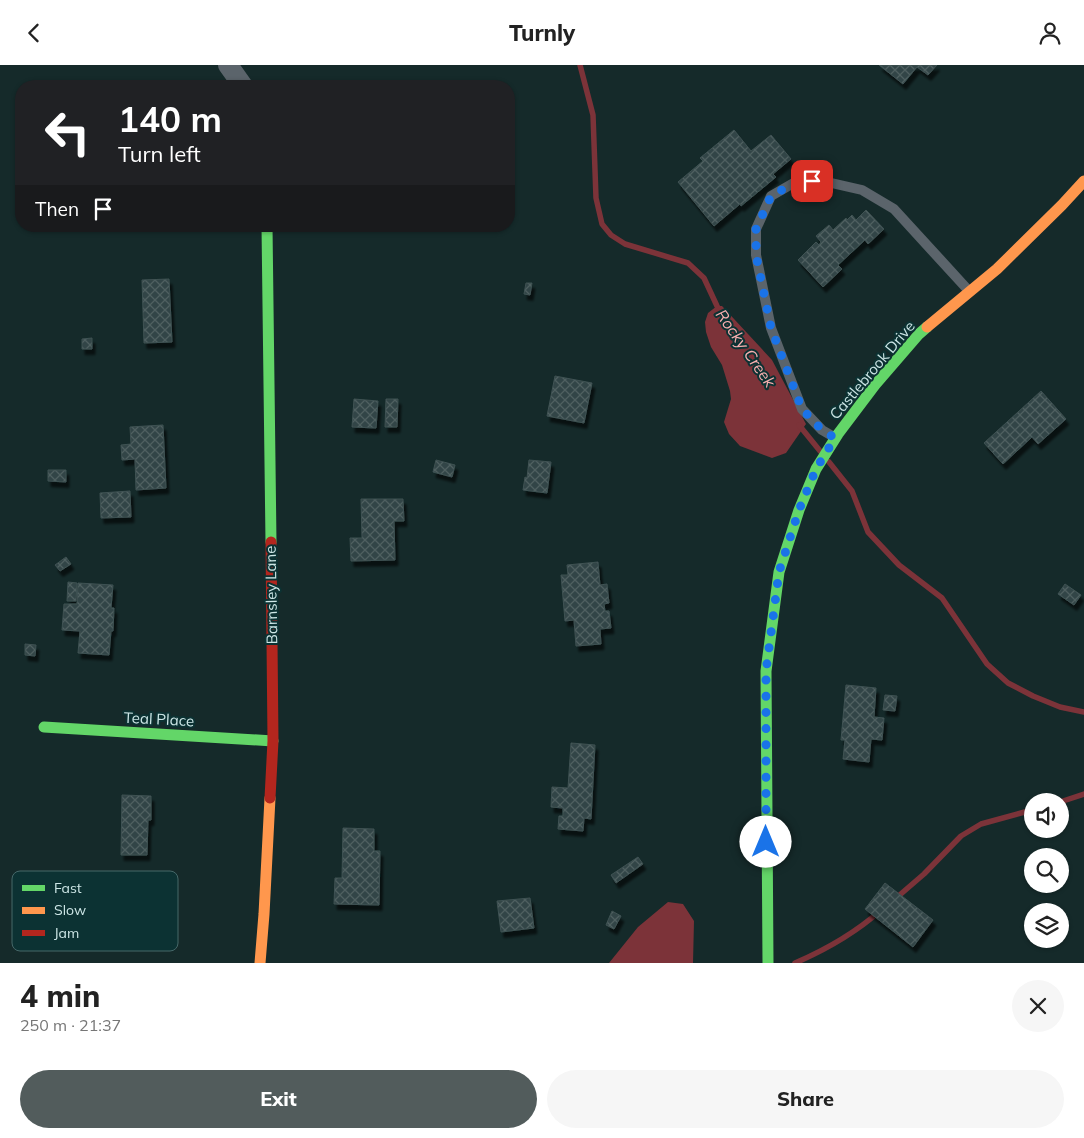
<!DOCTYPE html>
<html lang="en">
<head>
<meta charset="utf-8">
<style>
	body { margin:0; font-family:Mulish,sans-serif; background:#f6f6f6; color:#222; height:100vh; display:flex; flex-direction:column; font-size:19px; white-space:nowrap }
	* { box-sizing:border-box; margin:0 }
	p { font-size:16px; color:#767676 }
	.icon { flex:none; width:28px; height:28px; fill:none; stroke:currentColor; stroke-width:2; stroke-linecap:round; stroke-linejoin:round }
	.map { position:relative; height:898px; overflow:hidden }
	.panel { display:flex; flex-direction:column; background:#fff; flex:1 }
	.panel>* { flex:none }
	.guide { position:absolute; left:15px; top:15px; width:500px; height:152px; border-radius:20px; box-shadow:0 1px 4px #0004; background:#202124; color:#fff; overflow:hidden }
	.controls { position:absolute; left:1024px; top:728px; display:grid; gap:10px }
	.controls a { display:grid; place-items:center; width:45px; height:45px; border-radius:50%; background:#fff; box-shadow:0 1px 4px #0004; font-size:25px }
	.pin { position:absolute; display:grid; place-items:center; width:42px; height:42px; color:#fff; margin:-21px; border-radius:10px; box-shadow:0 2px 8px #0006 }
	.me { position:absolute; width:55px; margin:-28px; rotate:0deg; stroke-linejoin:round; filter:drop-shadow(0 0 4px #0008) }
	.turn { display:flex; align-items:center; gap:18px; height:105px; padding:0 20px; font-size:22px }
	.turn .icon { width:65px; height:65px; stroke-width:2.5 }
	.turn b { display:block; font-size:35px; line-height:42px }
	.then { display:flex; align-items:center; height:48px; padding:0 20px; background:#0003; gap:10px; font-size:19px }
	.round { display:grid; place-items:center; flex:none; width:52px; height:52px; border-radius:26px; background:#f6f6f6 }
	.head { display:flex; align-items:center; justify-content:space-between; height:85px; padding:0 20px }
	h1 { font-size:30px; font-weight:800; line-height:38px }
	.primary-button { display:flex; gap:10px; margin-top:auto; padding:10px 20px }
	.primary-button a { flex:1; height:58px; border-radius:30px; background:#525c5c; color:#fff; font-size:20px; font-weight:800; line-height:58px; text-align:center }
	.primary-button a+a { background:#f6f6f6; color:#222 }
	header { display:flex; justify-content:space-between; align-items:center; height:65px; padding:0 20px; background:#fff; font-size:22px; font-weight:800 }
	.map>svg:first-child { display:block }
	.water { fill:#7c3339 }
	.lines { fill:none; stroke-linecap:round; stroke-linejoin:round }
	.stream { stroke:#7c3339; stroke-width:5.5 }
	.building { fill:url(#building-cross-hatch); stroke:#3f5253; filter:url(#shadow) }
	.lane { stroke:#5b646b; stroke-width:10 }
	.street { stroke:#5b646b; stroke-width:20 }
	.fast { stroke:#63d668; stroke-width:11 }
	.slow { stroke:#ff974d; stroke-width:11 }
	.jam { stroke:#b3261e; stroke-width:11 }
	.route { stroke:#1a73e8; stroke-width:9; stroke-dasharray:0 16.2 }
	.labels { text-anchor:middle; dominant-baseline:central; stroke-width:4; stroke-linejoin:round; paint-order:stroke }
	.street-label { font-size:15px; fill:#cde6e6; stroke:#0c3233 }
	.water-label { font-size:16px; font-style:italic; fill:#f7afb0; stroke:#0c3233 }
	.key { fill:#0c3233; stroke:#466869; stroke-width:1 }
	.key-label { font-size:14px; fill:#cde6e6 }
</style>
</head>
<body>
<header><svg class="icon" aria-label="back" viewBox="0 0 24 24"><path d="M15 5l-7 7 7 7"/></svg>Turnly<svg class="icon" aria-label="person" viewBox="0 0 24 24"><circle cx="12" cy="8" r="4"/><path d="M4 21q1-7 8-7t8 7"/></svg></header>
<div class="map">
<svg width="1084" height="898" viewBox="0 0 1084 898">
	<defs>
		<pattern id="building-cross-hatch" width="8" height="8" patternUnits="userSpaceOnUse" patternTransform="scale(1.25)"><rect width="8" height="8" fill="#334546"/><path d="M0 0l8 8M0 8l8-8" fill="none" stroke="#4f6061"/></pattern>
		<filter id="shadow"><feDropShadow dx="3" dy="5.5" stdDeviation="1" flood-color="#0009"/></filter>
	</defs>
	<rect width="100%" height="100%" fill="#152a2a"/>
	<!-- water -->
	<path class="water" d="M717,241h5l50,54 34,64 -20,29 -14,5 -32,-12 -11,-12 -5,-12 7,-23 -1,-8 -8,-26 -11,-18 -5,-15 -1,-10 3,-9z
		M668,837l15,2 11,17 -1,42h-84l29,-36z"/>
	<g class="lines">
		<!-- stream -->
		<path class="stream" d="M580,0l13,50 3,83 6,26 9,11 14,9 63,19 16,15 13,28 4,7
			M799,360l21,26
			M829,397l23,29 16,41 31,33 43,33 45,66 21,19 25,13 27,11 24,5
			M1060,737l24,-8
			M895,834l29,-25 37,-38 20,-12 51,-14
			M795,898c30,-13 60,-30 85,-52"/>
	</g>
	<!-- building -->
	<path class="building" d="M879,0h58l-9,10 -11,-8 -14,17z
		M734,65l17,21 20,-16 20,24 -18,15 3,3 -35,29 -1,-2 -26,22 -36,-44 25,-21 -3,-3z
		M866,145l18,19 -16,15 -3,-4 -27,25 4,4 -19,18 -25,-27 18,-18 3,3 2,-3 -5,-6 13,-11 4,5 13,-12 1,2 5,-5 4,5z
		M169,214l3,63 -28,1 -2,-63z
		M526,218h6l-2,12 -6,-1z
		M92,273v11h-10v-10z
		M555,311l37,7 -8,40 -37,-7z
		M1041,326l25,28 -28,25 -6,-7 -29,27 -19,-21z
		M354,334l24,2 -2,27 -24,-1z
		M386,334h12l-1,28h-12z
		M163,360l3,63 -30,2 -1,-31 -13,1 -1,-15 10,-1 -1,-17z
		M436,395l19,5 -3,12 -19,-5z
		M529,395l22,2 -4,31 -24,-3 2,-13 2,1z
		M48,405h18v12l-18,-1z
		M130,426l1,26 -30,1 -1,-25z
		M361,434h42l1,22h-10l1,39 -44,1 -1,-23h12z
		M66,492l5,7 -11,7 -5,-6z
		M598,497l2,23 7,-1 2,19 -5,1 1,7h4l2,17 -11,1 1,15 -25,2 -2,-26 -9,1 -4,-46h7l-1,-10z
		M68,517l9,1 -1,18h-9z
		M78,518l35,2 -2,23h3l-1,23h-2l-2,24 -31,-2 2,-22 -18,-1 2,-26h13z
		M1065,519l16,11 -7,10 -16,-11z
		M25,579l11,1 -1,11 -10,-1z
		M846,620l30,3 -2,29 10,1 -2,22 -11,-1 -2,23 -26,-3 2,-19h-4z
		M885,630l12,1 -2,15 -12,-1z
		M571,678l24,2 -4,74 -7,-1 -1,13 -25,-2 1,-13h4v-8l-12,-1 1,-20 16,1z
		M122,730l29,1v24h-3l-1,35h-26z
		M343,763l31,1v22h6l-1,54 -45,-1 1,-26h7z
		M638,792l5,7 -27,19 -5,-8z
		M885,818l48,37 -20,27 -48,-38z
		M530,833l4,30 -33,4 -4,-31z
		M612,846l9,5 -7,13 -8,-4z"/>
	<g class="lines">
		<!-- lane -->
		<path class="lane" d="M834,372l-12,-7 -20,-21 -31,-81 -15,-73v-26l15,-33 26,-15 30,1 35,8 32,19 75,82"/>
		<!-- street -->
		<path class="street" d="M228,0l15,21"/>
		<!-- fast -->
		<path class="fast" d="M267,161l4,316
			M44,662l229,14
			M768,898l-2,-292 13,-99 20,-62 17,-41 22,-35 37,-49 44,-51 8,-7"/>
		<!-- slow -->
		<path class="slow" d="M927,262l70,-58 65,-64 22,-24
			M260,898l4,-49 6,-116"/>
		<!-- jam -->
		<path class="jam" d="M270,733l3,-57 -2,-199"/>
	</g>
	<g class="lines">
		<!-- route -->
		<path class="route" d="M766,777v-171l13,-99 20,-62 17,-41 19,-31 -13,-8 -20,-21 -31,-81 -15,-73v-26l15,-33 27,-15h14"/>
	</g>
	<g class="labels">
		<!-- street labels -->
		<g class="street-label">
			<text transform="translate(872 305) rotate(-50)">Castlebrook Drive</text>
			<text transform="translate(271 530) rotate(-91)">Barnsley Lane</text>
			<text transform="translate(159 654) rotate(3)">Teal Place</text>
		</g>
		<!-- water labels -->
		<g class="water-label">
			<text transform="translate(746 283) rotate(55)">Rocky Creek</text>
		</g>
	</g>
	<!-- legend -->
	<rect x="12" y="806" width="166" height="80" rx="8" class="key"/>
	<rect x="22" y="820" width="23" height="6" fill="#63d668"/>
	<rect x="22" y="842" width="23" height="7" fill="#ff974d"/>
	<rect x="22" y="865" width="23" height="6" fill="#b3261e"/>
	<g class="key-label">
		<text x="54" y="828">Fast</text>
		<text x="54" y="850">Slow</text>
		<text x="54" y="873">Jam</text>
	</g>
</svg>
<div class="controls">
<a><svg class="icon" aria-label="sound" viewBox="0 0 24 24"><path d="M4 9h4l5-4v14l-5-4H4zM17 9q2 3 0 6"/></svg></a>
<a><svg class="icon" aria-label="search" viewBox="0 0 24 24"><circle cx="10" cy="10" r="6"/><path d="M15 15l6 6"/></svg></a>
<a><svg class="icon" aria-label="layers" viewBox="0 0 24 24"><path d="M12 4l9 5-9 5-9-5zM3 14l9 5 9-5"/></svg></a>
</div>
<div class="pin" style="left:812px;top:116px;background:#d93025"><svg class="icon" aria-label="arrive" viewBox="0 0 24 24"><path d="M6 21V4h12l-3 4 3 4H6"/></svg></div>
<svg class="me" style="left:766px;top:777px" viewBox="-20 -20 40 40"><circle r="19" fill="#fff"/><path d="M0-13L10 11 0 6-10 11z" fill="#1a73e8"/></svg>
<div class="guide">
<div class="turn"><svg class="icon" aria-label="left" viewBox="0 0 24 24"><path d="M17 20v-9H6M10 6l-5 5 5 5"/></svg><div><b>140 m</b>Turn left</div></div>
<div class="then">Then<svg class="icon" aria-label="arrive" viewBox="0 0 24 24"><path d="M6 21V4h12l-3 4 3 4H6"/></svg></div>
</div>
</div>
<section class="panel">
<div class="head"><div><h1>4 min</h1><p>250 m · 21:37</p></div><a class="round"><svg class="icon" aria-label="close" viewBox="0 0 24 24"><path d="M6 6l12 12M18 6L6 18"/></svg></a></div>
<div class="primary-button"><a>Exit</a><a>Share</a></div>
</section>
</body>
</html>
